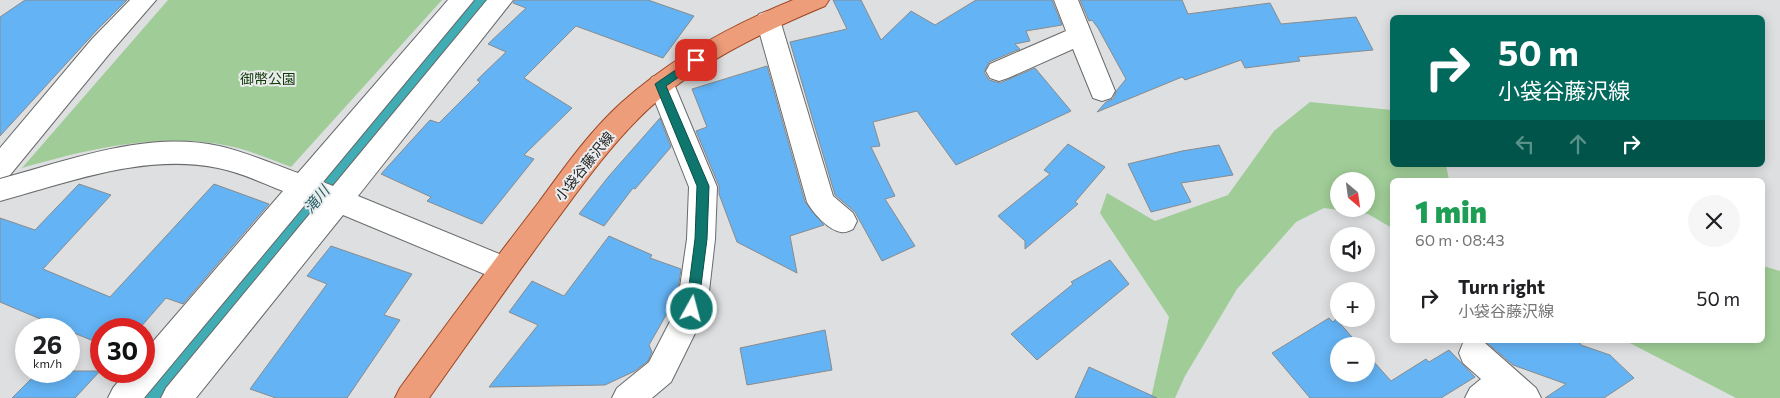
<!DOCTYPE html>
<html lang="en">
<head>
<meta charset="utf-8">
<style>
	body { margin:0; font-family:Commissioner,"Noto Sans JP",sans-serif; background:#f6f6f6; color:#202124; height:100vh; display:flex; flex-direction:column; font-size:19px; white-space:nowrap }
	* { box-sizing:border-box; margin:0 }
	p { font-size:16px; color:#757577 }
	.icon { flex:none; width:28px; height:28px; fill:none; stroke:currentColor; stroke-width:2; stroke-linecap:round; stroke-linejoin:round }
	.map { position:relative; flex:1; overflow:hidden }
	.drawer { position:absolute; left:1390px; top:178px; width:375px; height:165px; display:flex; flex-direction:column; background:#fff; border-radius:8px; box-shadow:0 2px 12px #0003 }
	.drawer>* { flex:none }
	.guide { position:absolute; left:1390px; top:15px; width:375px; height:152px; border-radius:8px; box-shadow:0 2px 12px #0003; background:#00695c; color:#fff; overflow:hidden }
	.needle { width:32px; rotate:151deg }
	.tools { position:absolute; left:1330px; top:172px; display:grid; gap:10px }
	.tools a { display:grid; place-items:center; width:45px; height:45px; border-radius:50%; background:#fff; box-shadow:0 2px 12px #0003; font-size:25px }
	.speed { position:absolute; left:15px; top:318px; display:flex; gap:10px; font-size:25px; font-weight:700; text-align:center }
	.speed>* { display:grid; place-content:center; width:65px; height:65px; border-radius:50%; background:#fff; box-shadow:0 2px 12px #0003; line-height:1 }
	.speed small { font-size:12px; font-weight:400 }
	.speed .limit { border:8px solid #d22; background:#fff; color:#111 }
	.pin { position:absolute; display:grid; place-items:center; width:42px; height:42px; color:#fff; margin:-21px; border-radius:10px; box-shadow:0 2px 8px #0006 }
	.me { position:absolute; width:55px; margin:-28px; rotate:7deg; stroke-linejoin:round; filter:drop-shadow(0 0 4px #0008) }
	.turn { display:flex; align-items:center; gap:18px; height:105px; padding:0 25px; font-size:22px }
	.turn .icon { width:65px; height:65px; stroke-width:2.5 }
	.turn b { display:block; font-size:35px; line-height:42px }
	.lanes { display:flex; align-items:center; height:48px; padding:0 25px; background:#0003; justify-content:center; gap:25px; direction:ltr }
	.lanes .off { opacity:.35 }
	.round { display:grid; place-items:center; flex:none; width:52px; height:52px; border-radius:26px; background:#f6f6f6 }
	.summary { display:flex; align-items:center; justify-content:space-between; height:85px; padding:0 25px }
	h1 { font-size:30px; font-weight:800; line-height:38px; color:#1e9e55 }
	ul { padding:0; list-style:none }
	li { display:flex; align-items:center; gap:15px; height:70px; padding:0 25px }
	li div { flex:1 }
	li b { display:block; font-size:19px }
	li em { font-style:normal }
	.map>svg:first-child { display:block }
	.green { fill:#a0cd97; fill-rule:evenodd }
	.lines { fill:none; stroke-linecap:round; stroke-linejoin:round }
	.river { fill:#40adb5; fill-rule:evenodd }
	.building { fill:#64b3f4; stroke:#898b8c }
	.minor-casing { stroke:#686a6b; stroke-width:2 }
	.major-casing { stroke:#9e4722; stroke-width:2 }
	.minor { fill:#fff; fill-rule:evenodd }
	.major { fill:#ee9d7b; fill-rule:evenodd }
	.route { fill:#0f766e; stroke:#0a4d48 }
	.labels { text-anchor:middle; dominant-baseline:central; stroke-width:4; stroke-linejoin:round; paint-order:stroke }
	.park-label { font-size:14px; fill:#0f3a06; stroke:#eaecee }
	.street-label { font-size:14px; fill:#1f1f20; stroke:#eaecee }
	.water-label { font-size:15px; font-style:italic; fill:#235f63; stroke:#eaecee }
</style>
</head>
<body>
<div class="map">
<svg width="1780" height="398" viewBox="0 0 1780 398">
	<rect width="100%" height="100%" fill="#dddfe1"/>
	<!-- green -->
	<path class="green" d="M168,0h274l-151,167c-20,-7 -41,-17 -62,-21 -70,-14 -140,3 -207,22z
		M1310,102l82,8v55h54l3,15h-57v48l-24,-14 -44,-6 -28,14 -59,67 -52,87 -10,22h-24l18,-81 -69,-104 7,-20 48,28 73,-26 46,-64zM1339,181h27v28h-27z
		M1763,266l17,5v127h-44l-112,-58h138z"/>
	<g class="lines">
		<!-- river -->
		<path class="river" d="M451,0h58l-8,14 -307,384h-79l10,-24 3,-3h16v-18z"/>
	</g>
	<!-- building -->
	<path class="building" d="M25,0h102l-30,30 -97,106v-119z
		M515,0h133l46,16 -31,42 -87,-32 -52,52 48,30 -48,47 10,4 -52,65 -55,-23 4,-4 -50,-23 49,-54 9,3 41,-41 -3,-2 29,-28 -18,-8 38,-36 -13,-5z
		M833,0h28l20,40 30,-29 24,14 41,-25h76l10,25 -36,6 4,10 -15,3 5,5 -31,13 -5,10 5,8 11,3 35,-15 36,43 -115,54 -39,-54 -44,11 7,24 -9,1 24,49 -10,3 30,47 -33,15 -27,-49 -20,-17 -45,-153 57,-13z
		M1080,0h102l6,14 82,-11 11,21 75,-7 17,33 -75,7 2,4 -55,7 -4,-8 -56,20 -3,-3 -85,35 9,-10 7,-3 4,-9 9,-11 -28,-51 -6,-8 -3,1z
		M767,66l38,136 19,23 -34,11 7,37 -60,-31 -18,-48v-8l-23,-55 11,-4 -15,-38z
		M660,118l11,29 -36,42 -2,-1 -29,38 -25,-12 30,-38z
		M1068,144l37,23 -30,35 3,2 -53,45v-8l-27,-25 52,-42 -6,-4z
		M1219,145l14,30 -52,8 10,19 -40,10 -23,-48 54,-13z
		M79,184l32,11 -68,74 67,28 104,-113 55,20 -86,100 -17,-6 -27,31h-38v15l-32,-13v-2h-5l-64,-27v-84l35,12z
		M609,236l43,19 -2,3 31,11 -4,27 -28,49 3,7 -4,9 -13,10 -30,14 -116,2 49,-62 -29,-13 23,-31 32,15z
		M331,246l81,28 -28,41 16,5 -53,78h-71l-26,-9 77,-105 -20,-8z
		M1110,260l19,24 -92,76 -26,-26 62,-50 -2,-2z
		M1329,318l4,4 3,-3 24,27h-21v28h27v-21l25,28 35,-22 3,3 20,-12 26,27 -34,21h-131l-38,-45z
		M825,330l7,40 -85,15 -7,-37z
		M1480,340h98l3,5 29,10 24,23 -30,20h-59l21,-14 -53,-19 -27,-23z
		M1089,367l68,31h-82z
		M39,371h61l-25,27h-63z"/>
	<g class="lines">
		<!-- minor casing -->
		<g class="minor-casing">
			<path id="minor" d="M130,0h26l-46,53 -100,122 -10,3v-30l92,-109z
				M448,0h26l-151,182 10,4 154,-186h26l-155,196 156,64 4,9 -4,9 -10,4 -10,-4 -151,-63 -147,183h-35l5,-10 152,-184 -9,-4 -165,198h-36l5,-10 14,-17h17v-19l139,-161c-21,-8 -43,-19 -65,-23 -73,-15 -148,14 -218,33v-22c70,-19 147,-49 219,-33 27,6 54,18 79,27z
				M1054,0h24l37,91 -4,7 -9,3 -9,-3 -20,-49 -65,29 -9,3 -9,-3 -4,-7 4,-7 76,-33z
				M768,11l9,3 3,6 53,176 20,17 4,8 -4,8c-4,2 -8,4 -12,3 -13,-2 -28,-19 -34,-30l-51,-182 3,-6z
				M661,74l9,3 4,7 43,103 -2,52 -8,70 -36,73 -19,16h-40l5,-10 32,-26 28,-54 10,-69 2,-52 -41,-103 4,-7z
				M1471,340l14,3 51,45 5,10h-76l5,-10 11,-9 -18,-16 -4,-10 4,-10z"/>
		</g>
		<!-- major casing -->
		<g class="major-casing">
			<path id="major" d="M793,0h36l-4,6c-65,27 -136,61 -187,113 -31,31 -57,68 -83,103 -43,58 -84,117 -126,176h-34l5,-10c46,-63 92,-125 139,-186 25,-34 51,-71 82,-99 50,-45 111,-78 172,-103z"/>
		</g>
		<!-- minor -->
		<use href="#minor" class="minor"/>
		<!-- major -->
		<use href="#major" class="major"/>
	</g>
	<!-- route -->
	<path class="route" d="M696,56l5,4 -2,3 -33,23 43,100 -2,53 -9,70 -1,4 -5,1 -4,-1 -2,-4 9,-70 2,-53 -42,-102z"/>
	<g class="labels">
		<!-- park labels -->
		<g class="park-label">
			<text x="268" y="78">御幣公園</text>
		</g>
		<!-- street labels -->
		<g class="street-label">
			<text transform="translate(584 166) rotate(-51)">小袋谷藤沢線</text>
		</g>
		<!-- water labels -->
		<g class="water-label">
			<text transform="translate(316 199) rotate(-50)">滝川</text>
		</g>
	</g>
</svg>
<div class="tools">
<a><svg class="needle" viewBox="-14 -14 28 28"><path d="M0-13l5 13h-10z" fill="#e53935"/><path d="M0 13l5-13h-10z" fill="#757577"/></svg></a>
<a><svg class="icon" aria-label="sound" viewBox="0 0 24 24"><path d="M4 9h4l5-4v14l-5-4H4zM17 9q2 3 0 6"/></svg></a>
<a>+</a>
<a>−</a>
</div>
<div class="speed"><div>26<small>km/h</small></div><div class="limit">30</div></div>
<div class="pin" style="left:696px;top:60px;background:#d93025"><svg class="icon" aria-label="arrive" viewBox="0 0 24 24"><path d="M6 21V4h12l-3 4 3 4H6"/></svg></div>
<svg class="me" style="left:692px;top:309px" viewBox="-20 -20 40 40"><circle r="17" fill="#0f766e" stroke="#fff" stroke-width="3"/><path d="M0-11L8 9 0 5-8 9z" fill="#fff"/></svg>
<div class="guide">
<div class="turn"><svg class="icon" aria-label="right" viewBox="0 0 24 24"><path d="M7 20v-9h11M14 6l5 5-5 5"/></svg><div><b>50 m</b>小袋谷藤沢線</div></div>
<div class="lanes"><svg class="icon off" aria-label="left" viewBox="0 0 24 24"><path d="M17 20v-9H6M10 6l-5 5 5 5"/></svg><svg class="icon off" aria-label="ahead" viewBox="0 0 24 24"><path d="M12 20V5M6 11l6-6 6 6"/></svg><svg class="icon" aria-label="right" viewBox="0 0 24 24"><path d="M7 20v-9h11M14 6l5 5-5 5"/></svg></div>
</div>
<section class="drawer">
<div class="summary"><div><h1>1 min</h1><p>60 m · 08:43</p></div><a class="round"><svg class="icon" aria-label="close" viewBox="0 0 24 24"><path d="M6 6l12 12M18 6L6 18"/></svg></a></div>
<ul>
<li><svg class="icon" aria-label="right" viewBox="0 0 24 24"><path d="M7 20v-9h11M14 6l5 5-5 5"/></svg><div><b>Turn right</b><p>小袋谷藤沢線</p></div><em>50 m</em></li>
</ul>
</section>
</div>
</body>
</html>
